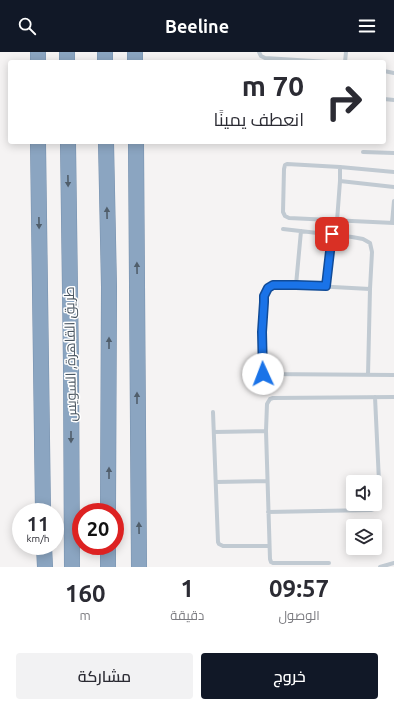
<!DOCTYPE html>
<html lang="ar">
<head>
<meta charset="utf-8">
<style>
	body { margin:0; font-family:Ubuntu,Cairo,sans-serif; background:#f2f2f3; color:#2b2b33; direction:rtl; height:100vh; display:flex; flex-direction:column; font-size:15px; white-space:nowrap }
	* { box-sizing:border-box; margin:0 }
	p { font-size:13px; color:#7c7c81 }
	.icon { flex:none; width:22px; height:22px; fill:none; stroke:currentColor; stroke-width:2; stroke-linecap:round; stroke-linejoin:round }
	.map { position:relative; height:515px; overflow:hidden; direction:ltr }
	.panel { display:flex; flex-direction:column; background:#fff; flex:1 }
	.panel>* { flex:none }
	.hud { position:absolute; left:8px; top:8px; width:378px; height:84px; border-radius:4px; box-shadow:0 2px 10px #0003; direction:rtl; background:#fff; color:#2b2b33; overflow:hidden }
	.tools { position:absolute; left:346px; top:423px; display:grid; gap:8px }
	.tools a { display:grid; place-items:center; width:36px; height:36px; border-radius:4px; background:#fff; box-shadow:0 2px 10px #0003; font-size:20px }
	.speed { position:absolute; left:12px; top:451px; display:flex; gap:8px; font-size:20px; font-weight:700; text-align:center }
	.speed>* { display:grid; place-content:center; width:52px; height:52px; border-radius:50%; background:#fff; box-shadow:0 2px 10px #0003; line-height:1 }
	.speed small { font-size:10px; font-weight:400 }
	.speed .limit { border:6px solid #d22; background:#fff; color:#111 }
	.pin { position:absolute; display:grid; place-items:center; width:34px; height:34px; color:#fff; margin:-17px; border-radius:8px; box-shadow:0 2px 6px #0006 }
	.me { position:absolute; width:44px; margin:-22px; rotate:358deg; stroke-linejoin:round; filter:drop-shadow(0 0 3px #0008) }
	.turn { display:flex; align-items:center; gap:14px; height:84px; padding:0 16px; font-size:18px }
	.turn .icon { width:52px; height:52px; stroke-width:2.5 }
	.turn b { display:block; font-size:28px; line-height:34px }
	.eta { display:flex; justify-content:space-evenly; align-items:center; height:68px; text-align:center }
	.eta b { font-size:24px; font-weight:600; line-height:28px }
	.button { display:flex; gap:8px; margin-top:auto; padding:8px 16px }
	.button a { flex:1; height:46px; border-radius:4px; background:#111827; color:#fff; font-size:16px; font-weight:600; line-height:46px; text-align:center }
	.button a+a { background:#f2f2f3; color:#2b2b33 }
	header { display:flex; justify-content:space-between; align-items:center; height:52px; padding:0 16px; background:#111827; color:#fff; font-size:18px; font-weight:600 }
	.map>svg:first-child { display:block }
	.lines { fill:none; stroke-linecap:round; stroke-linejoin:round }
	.highway-casing { stroke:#7690ad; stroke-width:16 }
	.lane { stroke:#c1cad2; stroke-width:4 }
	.highway { stroke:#8ba5c1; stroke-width:15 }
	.oneway { fill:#505e6b }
	.route-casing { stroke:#114b97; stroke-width:10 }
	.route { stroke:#1a73e8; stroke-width:7 }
	.labels { text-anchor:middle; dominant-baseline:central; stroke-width:3; stroke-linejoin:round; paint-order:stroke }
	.street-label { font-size:14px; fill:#4a5661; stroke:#fff }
</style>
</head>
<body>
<header><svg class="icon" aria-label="menu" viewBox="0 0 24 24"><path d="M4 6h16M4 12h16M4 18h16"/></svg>Beeline<svg class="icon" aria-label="search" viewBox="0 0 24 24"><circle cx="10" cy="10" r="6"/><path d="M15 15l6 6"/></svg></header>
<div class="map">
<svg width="394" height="515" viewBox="0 0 394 515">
	<rect width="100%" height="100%" fill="#f5f3f3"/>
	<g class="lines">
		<!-- highway casing -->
		<g class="highway-casing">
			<path id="highway" d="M38,0v10
				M67,0v10
				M105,0v10
				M135,0v10
				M38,90l5,370
				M68,90l3,224 1,201
				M106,90l3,145 -1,225
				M136,90l3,425
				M44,494l1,21
				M108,494v21"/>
		</g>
		<!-- lane -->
		<path class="lane" d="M259,0l2,4 4,2 64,4
			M345,10l1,-10
			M384,19l10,2
			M384,47l10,1
			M363,100l31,1
			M394,120l-54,-5 -53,-3 -2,1 -1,4 -1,43 2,4 4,2 105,5
			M340,129l54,6
			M337,169l3,-40v-14
			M392,171l2,-22
			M283,177l69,8 11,2 7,4 2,9 -2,37 -2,86
			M296,233l5,-54
			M326,234l6,-52
			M370,237l-74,-4h-23l-5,3 -4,7 -1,7 -1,30 1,42 131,1
			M213,360l5,130 1,2 4,2h46
			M214,380l52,-1
			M216,430l51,-1
			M268,460l103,-2c5,-1 7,-2 9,-7l-5,-106
			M329,511h-56l-2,-1 -1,-3 -4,-128 1,-27 3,-5 3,-1 121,-1
			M380,515l14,-4"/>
		<!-- highway -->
		<use href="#highway" class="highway"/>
	</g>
	<!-- one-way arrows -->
	<defs><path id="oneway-solid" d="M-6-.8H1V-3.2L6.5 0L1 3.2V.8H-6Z"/></defs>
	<g class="oneway">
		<use href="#oneway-solid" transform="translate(68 129) rotate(89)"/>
		<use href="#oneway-solid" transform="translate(107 161) rotate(-91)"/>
		<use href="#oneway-solid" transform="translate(39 171) rotate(89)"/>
		<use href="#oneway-solid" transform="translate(137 216) rotate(-91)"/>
		<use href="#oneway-solid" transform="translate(109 291) rotate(-90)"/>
		<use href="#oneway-solid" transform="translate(137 346) rotate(-90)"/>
		<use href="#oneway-solid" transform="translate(71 385) rotate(90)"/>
		<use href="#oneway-solid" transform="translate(109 421) rotate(-90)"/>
		<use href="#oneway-solid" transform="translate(139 476) rotate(-91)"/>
	</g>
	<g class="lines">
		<!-- route casing -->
		<g class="route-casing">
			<path id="route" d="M263,322l-1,-42 2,-30v-6l4,-8 5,-3h23l30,1 6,-52"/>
		</g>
		<!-- route -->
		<use href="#route" class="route"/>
	</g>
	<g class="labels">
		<!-- street labels -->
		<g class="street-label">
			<text transform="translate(70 302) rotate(-91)">طريق القاهرة, السويس</text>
		</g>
	</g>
</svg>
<div class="tools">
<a><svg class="icon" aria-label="sound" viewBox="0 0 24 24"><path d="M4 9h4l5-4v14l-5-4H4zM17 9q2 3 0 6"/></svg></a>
<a><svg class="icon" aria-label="layers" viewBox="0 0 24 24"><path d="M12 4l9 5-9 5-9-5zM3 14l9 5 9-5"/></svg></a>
</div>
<div class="speed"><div>11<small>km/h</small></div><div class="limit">20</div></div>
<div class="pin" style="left:332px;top:182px;background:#d93025"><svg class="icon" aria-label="arrive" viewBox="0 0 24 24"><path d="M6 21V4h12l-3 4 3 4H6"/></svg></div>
<svg class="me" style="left:263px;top:322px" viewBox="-20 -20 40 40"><circle r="19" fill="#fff"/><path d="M0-13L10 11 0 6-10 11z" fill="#1a73e8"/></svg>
<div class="hud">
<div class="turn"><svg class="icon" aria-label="right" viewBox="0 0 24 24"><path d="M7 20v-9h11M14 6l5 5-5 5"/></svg><div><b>70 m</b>انعطف يمينًا</div></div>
</div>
</div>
<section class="panel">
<div class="eta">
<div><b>09:57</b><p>الوصول</p></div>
<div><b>1</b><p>دقيقة</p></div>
<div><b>160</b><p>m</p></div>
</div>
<div class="button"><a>خروج</a><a>مشاركة</a></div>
</section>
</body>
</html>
